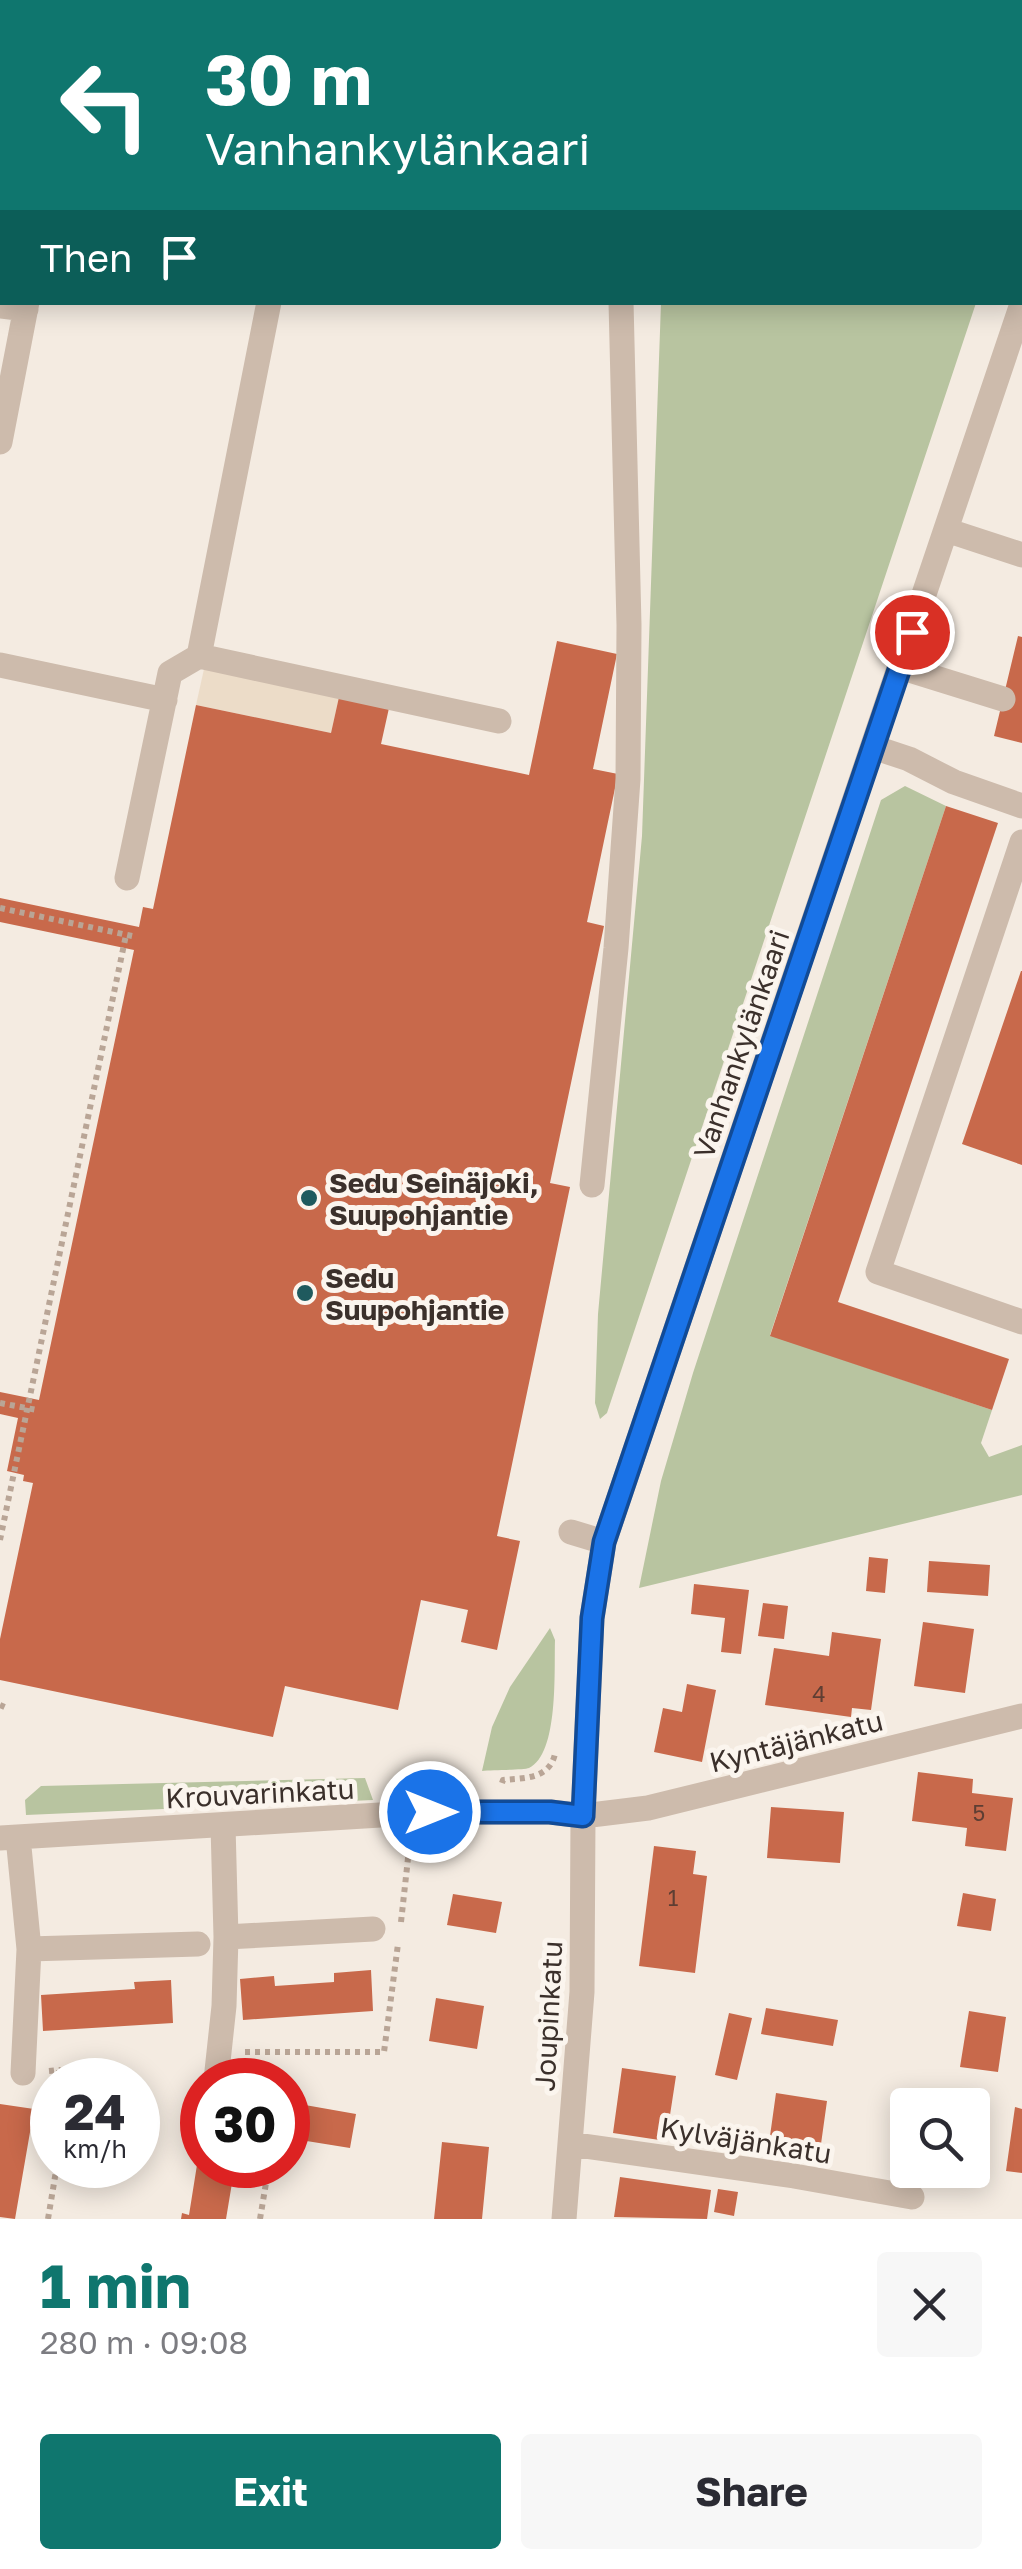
<!DOCTYPE html>
<html lang="en">
<head>
<meta charset="utf-8">
<style>
	body { margin:0; font-family:"Golos Text",sans-serif; background:#f7f7f7; color:#2b2b33; height:100vh; display:flex; flex-direction:column; font-size:38px; white-space:nowrap }
	* { box-sizing:border-box; margin:0 }
	p { font-size:32px; color:#7c7c81 }
	.icon { flex:none; width:55px; height:55px; fill:none; stroke:currentColor; stroke-width:2; stroke-linecap:round; stroke-linejoin:round }
	.map { position:relative; height:2219px; overflow:hidden }
	.drawer { display:flex; flex-direction:column; background:#fff; flex:1 }
	.drawer>* { flex:none }
	.top-card { position:absolute; left:0px; top:0px; width:1022px; height:305px; box-shadow:0 5px 25px #0003; background:#0f766e; color:#fff; overflow:hidden }
	.fabs { position:absolute; left:890px; top:2088px; display:grid; gap:20px }
	.fabs a { display:grid; place-items:center; width:100px; height:100px; border-radius:10px; background:#fff; box-shadow:0 5px 25px #0003; font-size:50px }
	.speed { position:absolute; left:30px; top:2058px; display:flex; gap:20px; font-size:50px; font-weight:700; text-align:center }
	.speed>* { display:grid; place-content:center; width:130px; height:130px; border-radius:50%; background:#fff; box-shadow:0 5px 25px #0003; line-height:1 }
	.speed small { font-size:25px; font-weight:400 }
	.speed .limit { border:15px solid #d22; background:#fff; color:#111 }
	.pin { position:absolute; display:grid; place-items:center; width:85px; height:85px; color:#fff; margin:-42px; border:5px solid #fff; border-radius:50%; box-shadow:0 2px 10px #0007 }
	.me { position:absolute; width:110px; margin:-55px; rotate:90deg; stroke-linejoin:round; filter:drop-shadow(0 0 8px #0008) }
	.turn { display:flex; align-items:center; gap:35px; height:210px; padding:0 40px; font-size:45px }
	.turn .icon { width:130px; height:130px; stroke-width:2.5 }
	.turn b { display:block; font-size:70px; line-height:85px }
	.then { display:flex; align-items:center; height:95px; padding:0 40px; background:#0003; gap:20px; font-size:38px }
	.round { display:grid; place-items:center; flex:none; width:105px; height:105px; border-radius:10px; background:#f7f7f7 }
	.headline { display:flex; align-items:center; justify-content:space-between; height:170px; padding:0 40px }
	h1 { font-size:60px; font-weight:700; line-height:75px; color:#0f766e }
	.cta { display:flex; gap:20px; margin-top:auto; padding:20px 40px }
	.cta a { flex:1; height:115px; border-radius:10px; background:#0f766e; color:#fff; font-size:40px; font-weight:700; line-height:115px; text-align:center }
	.cta a+a { background:#f7f7f7; color:#2b2b33 }
	.map>svg:first-child { display:block }
	.green { fill:#b8c4a0 }
	.plaza { fill:#ecdcc8 }
	.building { fill:#c8694b }
	.lines { fill:none; stroke-linecap:round; stroke-linejoin:round }
	.path { stroke:#b9a596; stroke-width:6; stroke-dasharray:5 5; stroke-linecap:butt }
	.minor { stroke:#cdbbac; stroke-width:25 }
	.route-casing { stroke:#114b97; stroke-width:25 }
	.route { stroke:#1a73e8; stroke-width:18 }
	.poi-dot { fill:#1f5a5e; stroke:#fbf5ee; stroke-width:4 }
	.labels { text-anchor:middle; dominant-baseline:central; stroke-width:10; stroke-linejoin:round; paint-order:stroke }
	.number-label { font-size:22px; fill:#5e3e33 }
	.street-label { font-size:28px; fill:#3b302b; stroke:#fbf5ee }
	.poi-label { font-size:28px; font-weight:bold; fill:#3b302b; stroke:#fbf5ee; text-anchor:start }
</style>
</head>
<body>
<div class="map">
<svg width="1022" height="2219" viewBox="0 0 1022 2219">
	<rect width="100%" height="100%" fill="#f4ebe1"/>
	<!-- green -->
	<path class="green" d="M661,303h315l-369,1110 -7,6 -5,-16 3,-89 44,-478z
		M905,786l41,20 -176,529 222,75 -11,33 8,14 33,-12v50l-383,93 22,-107 32,-108 188,-573z
		M550,1628l5,12c-1,30 4,114 -26,128 -5,2 -37,2 -47,3l10,-44 18,-40z
		M365,1778l8,22 -347,15 -1,-15 16,-14z"/>
	<!-- plaza -->
	<path class="plaza" d="M204,669l135,28 -8,36 -135,-28z"/>
	<!-- building -->
	<path class="building" d="M1018,636l4,1v106l-28,-7z
		M557,641l60,13 -24,115 25,5 -31,148 17,4 -54,257 20,4 -73,349 23,5 -23,109 -36,-8 7,-32 -47,-10 -23,110 -113,-24 -12,51 -273,-57v-41l33,-156 -10,-2 1,-6 -17,-4 11,-53 -18,-4v-22l39,8 95,-450 -134,-28v-24l139,29 4,-20 10,2 43,-204 135,28 8,-36 50,11 -8,36 148,31z
		M946,806l52,17 -160,479 171,57 -17,51 -222,-74z
		M1021,971h1v194l-60,-21z
		M869,1557l19,2 -3,34 -19,-2z
		M929,1561l61,4 -2,31 -61,-4z
		M694,1584l55,6 -8,64 -20,-2 4,-34 -34,-4z
		M763,1603l25,3 -4,33 -26,-3z
		M923,1622l51,7 -9,64 -51,-7z
		M832,1632l49,7 -10,71 -19,-2 -1,9 -86,-12 9,-57 55,8z
		M687,1684l29,6 -14,72 -48,-10 9,-44 19,4z
		M918,1772l55,7 -1,14 41,5 -7,53 -41,-5 2,-18 -55,-7z
		M771,1807l73,5 -4,51 -73,-5z
		M654,1846l42,5 -3,23 14,2 -12,97 -56,-7z
		M963,1893l33,6 -5,32 -34,-5z
		M453,1894l49,8 -6,31 -49,-8z
		M371,1970l2,41 -130,9 -3,-41 34,-3 1,10 59,-4v-9z
		M171,1980l2,43 -130,8 -2,-36 94,-6 -1,-7z
		M436,1998l48,8 -7,43 -48,-8z
		M766,2008l72,12 -5,26 -72,-12z
		M969,2011l37,6 -8,55 -38,-5z
		M729,2013l23,5 -15,62 -22,-5z
		M622,2068l54,8 -10,65 -53,-8z
		M776,2093l51,8 -6,43 -51,-8z
		M906,2101h2v53l-12,-2z
		M288,2102l68,12 -6,34 -62,-10z
		M0,2104l34,5 -19,110 -15,-2z
		M1015,2107l7,2v64l-16,-2z
		M442,2142l47,5 -7,72h-48z
		M200,2146h2v19h33l-9,54h-45l1,-6 7,2z
		M620,2177l91,13 -4,29 -93,-2z
		M718,2189l20,3 -4,24 -20,-4z"/>
	<g class="lines">
		<!-- path -->
		<path class="path" d="M0,2h6
			M691,2l2,-2
			M1020,116l2,-2
			M1020,266l2,1
			M0,908l137,29
			M0,1403l37,7
			M0,1540l126,-605
			M0,1705l9,4
			M502,1783l1,-3c22,-2 46,-1 52,-26
			M401,1922l9,-82
			M245,2052h139l14,-108
			M49,2071l10,-1v10
			M48,2219l9,-54
			M260,2219l9,-54"/>
		<!-- minor -->
		<path class="minor" d="M165,0l11,2
			M796,0l2,2
			M46,2v-2
			M290,2v-2
			M726,2v-2
			M1020,61h2
			M0,189l2,1
			M1020,195h2
			M0,306l26,3
			M0,442l27,-140
			M946,530l76,25
			M199,656l300,65
			M0,665l165,35
			M900,667l103,32
			M873,747l36,12 45,23 68,24
			M1022,842l-144,430 144,50
			M127,878l43,-205 29,-17 70,-354
			M592,1185l24,-237 12,-169 1,-154 -8,-323
			M571,1532l33,10
			M430,1812v-38
			M223,1825l3,112 147,-8
			M18,1837l11,112 169,-5
			M0,1838l430,-26h121l32,4 65,-8 374,-92
			M23,2073l6,-124
			M216,2080l8,-74 2,-69
			M570,2144l224,32 118,21
			M564,2219l18,-227 1,-176 9,-198 12,-76 418,-1238"/>
	</g>
	<g class="lines">
		<!-- route casing -->
		<g class="route-casing">
			<path id="route" d="M430,1812h120l33,4 9,-198 12,-76 308,-910"/>
		</g>
		<!-- route -->
		<use href="#route" class="route"/>
	</g>
	<!-- markers -->
	<g class="poi-dot">
		<circle cx="309" cy="1198" r="10"/>
		<circle cx="305" cy="1293" r="10"/>
	</g>
	<g class="labels">
		<!-- number labels -->
		<g class="number-label">
			<text x="819" y="1693">4</text>
			<text x="979" y="1812">5</text>
			<text x="673" y="1897">1</text>
		</g>
		<!-- street labels -->
		<g class="street-label">
			<text transform="translate(741 1044) rotate(-71)">Vanhankylänkaari</text>
			<text transform="translate(796 1741) rotate(-14)">Kyntäjänkatu</text>
			<text transform="translate(260 1793) rotate(-3)">Krouvarinkatu</text>
			<text transform="translate(548 2016) rotate(-87)">Joupinkatu</text>
			<text transform="translate(746 2140) rotate(9)">Kylväjänkatu</text>
		</g>
		<!-- poi labels -->
		<g class="poi-label">
			<text x="329" y="1182">Sedu Seinäjoki,<tspan x="329" dy="32">Suupohjantie</tspan></text>
			<text x="325" y="1277">Sedu<tspan x="325" dy="32">Suupohjantie</tspan></text>
		</g>
	</g>
</svg>
<div class="fabs">
<a><svg class="icon" aria-label="search" viewBox="0 0 24 24"><circle cx="10" cy="10" r="6"/><path d="M15 15l6 6"/></svg></a>
</div>
<div class="speed"><div>24<small>km/h</small></div><div class="limit">30</div></div>
<div class="pin" style="left:912px;top:632px;background:#d93025"><svg class="icon" aria-label="arrive" viewBox="0 0 24 24"><path d="M6 21V4h12l-3 4 3 4H6"/></svg></div>
<svg class="me" style="left:430px;top:1812px" viewBox="-20 -20 40 40"><circle r="17" fill="#1a73e8" stroke="#fff" stroke-width="3"/><path d="M0-11L8 9 0 5-8 9z" fill="#fff"/></svg>
<div class="top-card">
<div class="turn"><svg class="icon" aria-label="left" viewBox="0 0 24 24"><path d="M17 20v-9H6M10 6l-5 5 5 5"/></svg><div><b>30 m</b>Vanhankylänkaari</div></div>
<div class="then">Then<svg class="icon" aria-label="arrive" viewBox="0 0 24 24"><path d="M6 21V4h12l-3 4 3 4H6"/></svg></div>
</div>
</div>
<section class="drawer">
<div class="headline"><div><h1>1 min</h1><p>280 m · 09:08</p></div><a class="round"><svg class="icon" aria-label="close" viewBox="0 0 24 24"><path d="M6 6l12 12M18 6L6 18"/></svg></a></div>
<div class="cta"><a>Exit</a><a>Share</a></div>
</section>
</body>
</html>
